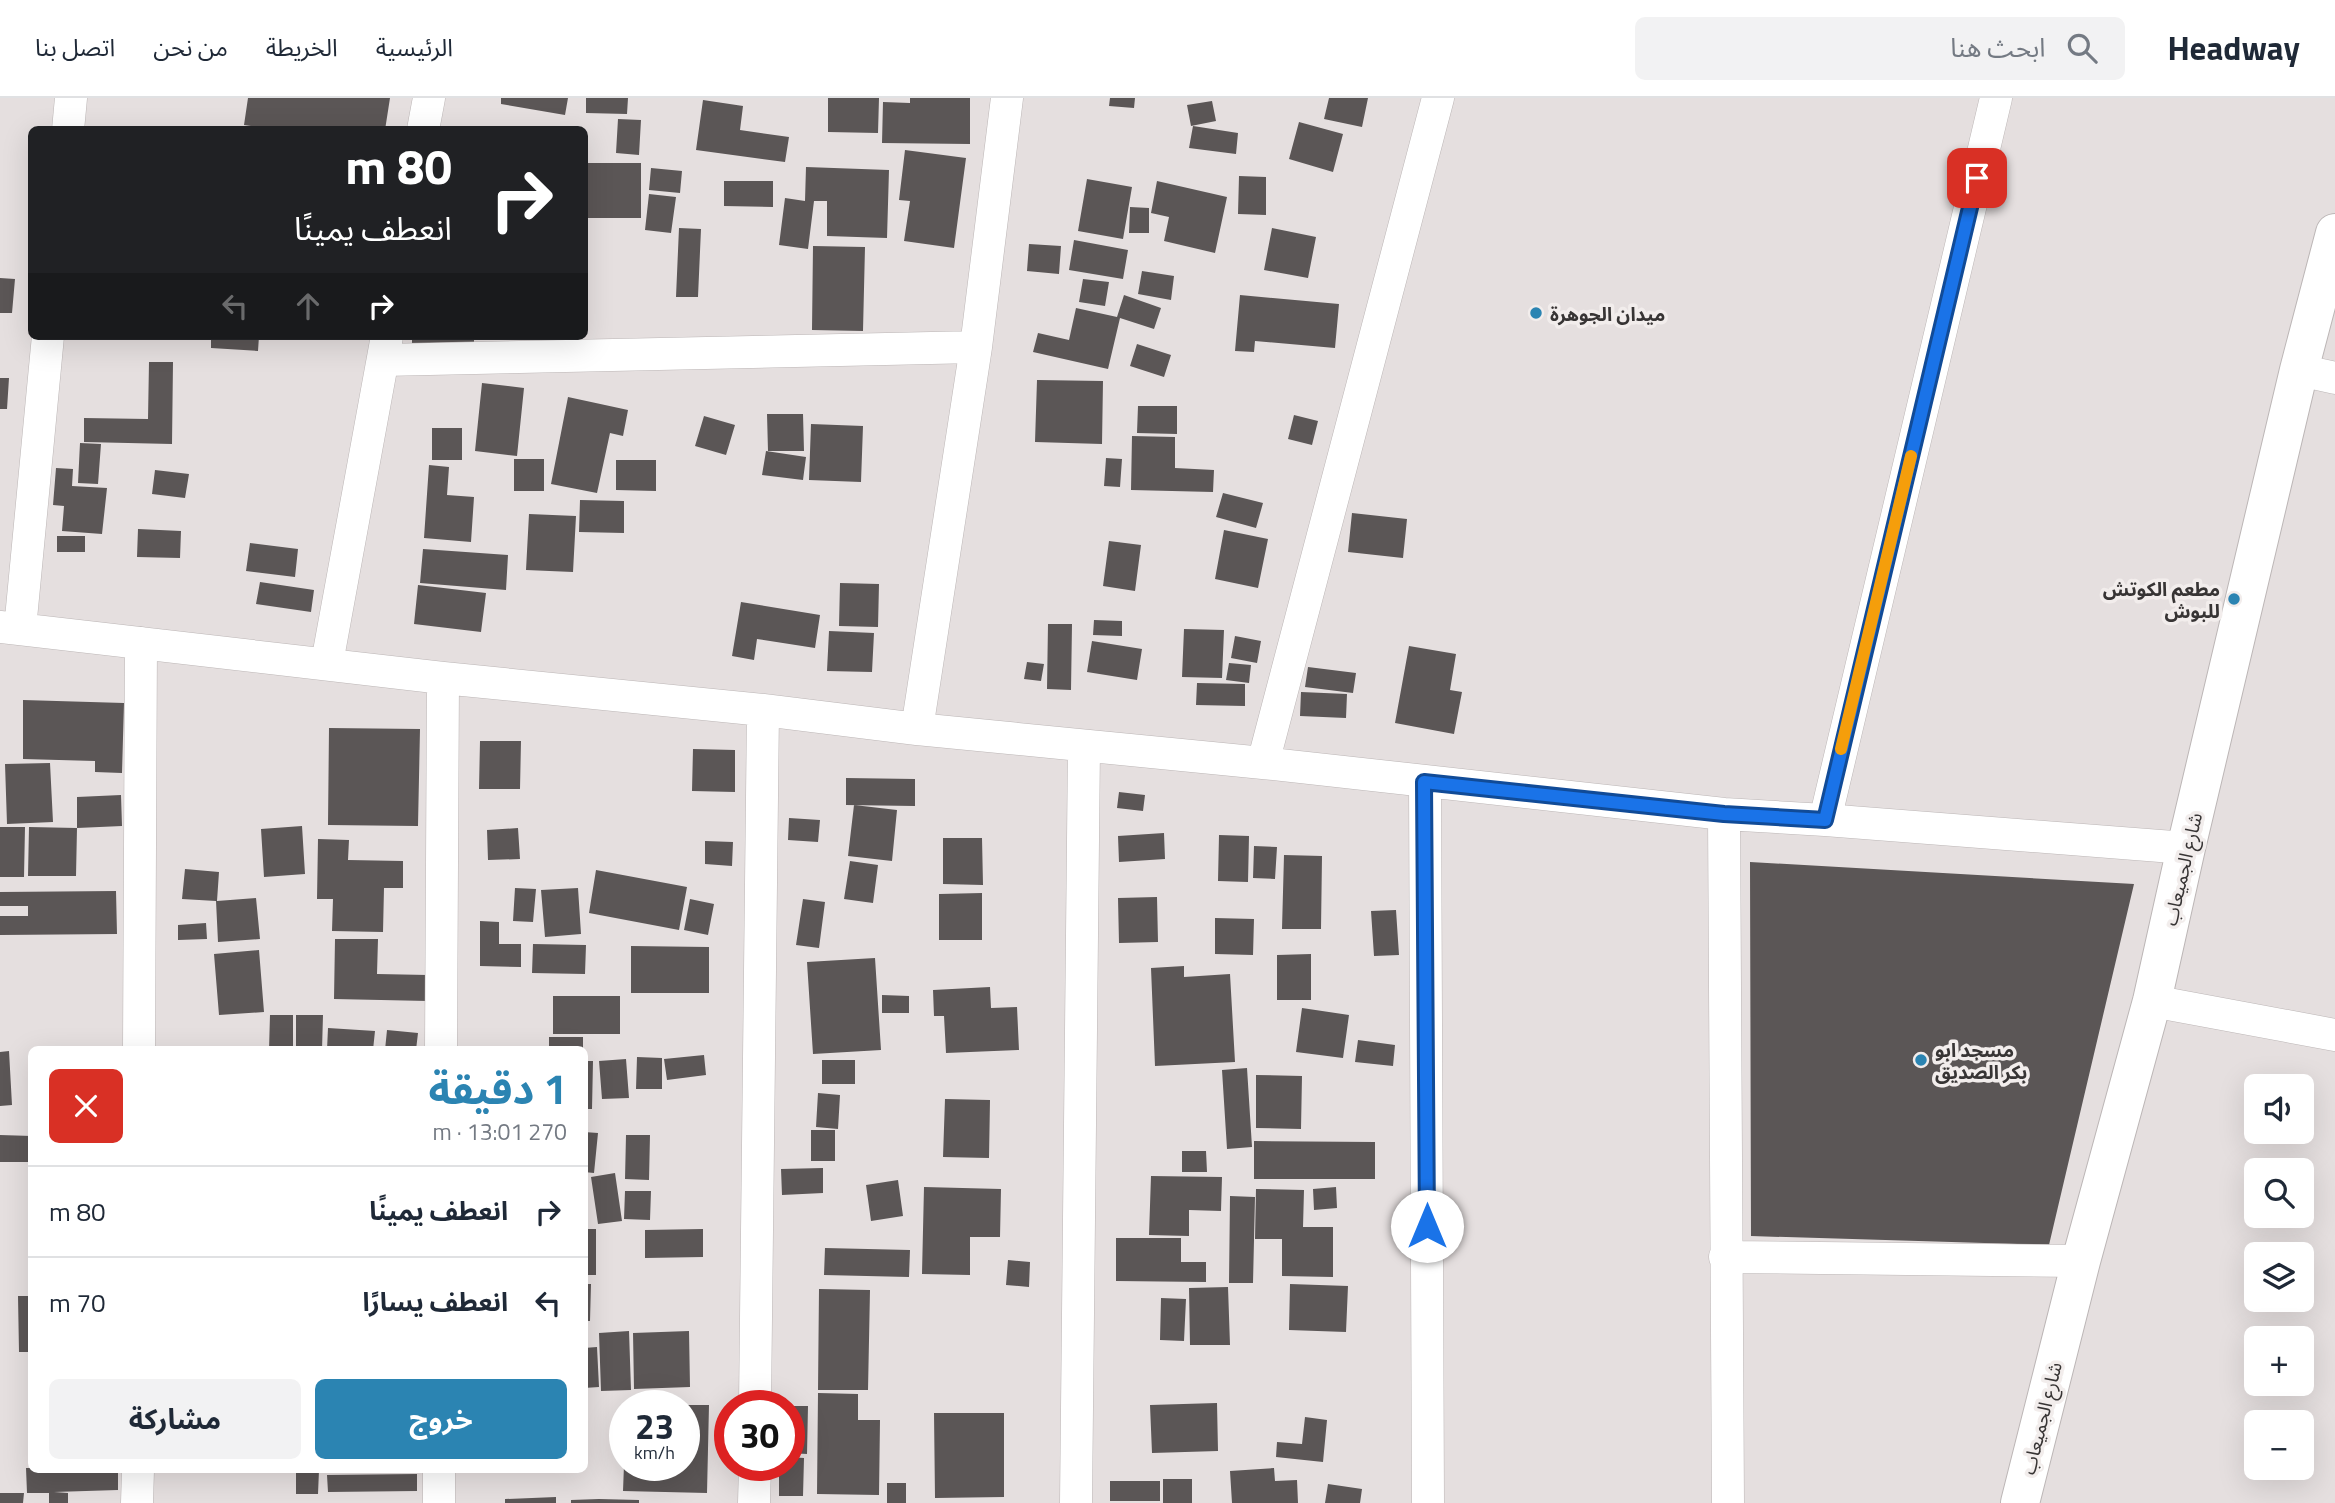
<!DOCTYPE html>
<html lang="ar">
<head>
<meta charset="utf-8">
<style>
	body { margin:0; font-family:"Titillium Web","Noto Sans Arabic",sans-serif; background:#f2f2f3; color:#1f2937; direction:rtl; height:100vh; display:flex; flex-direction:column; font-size:26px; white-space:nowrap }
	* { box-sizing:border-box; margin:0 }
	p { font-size:23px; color:#747a83 }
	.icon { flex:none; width:38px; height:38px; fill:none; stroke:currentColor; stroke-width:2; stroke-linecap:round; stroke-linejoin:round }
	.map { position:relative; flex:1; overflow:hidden; direction:ltr }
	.sheet { position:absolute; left:28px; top:948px; width:560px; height:427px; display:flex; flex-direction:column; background:#fff; border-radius:10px; box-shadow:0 7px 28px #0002; direction:rtl }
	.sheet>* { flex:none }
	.banner { position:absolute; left:28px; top:28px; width:560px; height:214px; border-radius:10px; box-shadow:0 7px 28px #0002; direction:rtl; background:#202124; color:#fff; overflow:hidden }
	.tools { position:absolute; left:2244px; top:976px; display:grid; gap:14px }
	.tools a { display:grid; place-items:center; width:70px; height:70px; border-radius:10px; background:#fff; box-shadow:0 7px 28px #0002; font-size:35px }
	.speed { position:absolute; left:609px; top:1292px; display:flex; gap:14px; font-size:35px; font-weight:700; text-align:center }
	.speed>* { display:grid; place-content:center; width:91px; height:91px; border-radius:50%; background:#fff; box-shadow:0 7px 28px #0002; line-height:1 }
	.speed small { font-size:18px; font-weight:400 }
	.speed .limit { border:10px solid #d22; background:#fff; color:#111 }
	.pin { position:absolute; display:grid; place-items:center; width:60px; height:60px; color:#fff; margin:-30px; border-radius:14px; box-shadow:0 4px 10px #0006 }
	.me { position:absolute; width:77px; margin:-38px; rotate:0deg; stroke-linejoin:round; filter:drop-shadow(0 0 5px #0008) }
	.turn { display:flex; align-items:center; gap:24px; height:147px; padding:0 21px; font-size:32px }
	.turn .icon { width:91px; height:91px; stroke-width:2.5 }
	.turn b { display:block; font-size:49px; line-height:60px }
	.lanes { display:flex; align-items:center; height:66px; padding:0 21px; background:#0003; justify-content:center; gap:35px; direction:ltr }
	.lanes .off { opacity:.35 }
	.round { display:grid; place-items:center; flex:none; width:74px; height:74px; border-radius:10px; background:#f2f2f3 }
	.headline { display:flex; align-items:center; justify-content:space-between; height:119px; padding:0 21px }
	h1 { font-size:42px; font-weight:700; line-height:52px; color:#2b84b2 }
	.cta { display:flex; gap:14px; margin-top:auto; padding:14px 21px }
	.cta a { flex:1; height:80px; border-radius:10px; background:#2b84b2; color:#fff; font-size:28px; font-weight:700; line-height:80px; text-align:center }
	.cta a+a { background:#f2f2f3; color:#1f2937 }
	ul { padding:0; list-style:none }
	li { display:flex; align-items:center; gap:21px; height:91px; padding:0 21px; border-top:2px solid #e0e1e3 }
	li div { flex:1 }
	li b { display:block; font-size:26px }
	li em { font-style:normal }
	header { display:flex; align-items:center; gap:42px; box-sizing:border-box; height:98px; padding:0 35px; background:#fff; border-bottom:2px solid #e0e1e3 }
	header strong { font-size:33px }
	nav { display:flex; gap:38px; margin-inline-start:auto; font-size:24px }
	.search { width:490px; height:63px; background:#f2f2f3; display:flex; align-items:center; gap:18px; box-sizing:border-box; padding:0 24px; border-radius:10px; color:#747a83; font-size:26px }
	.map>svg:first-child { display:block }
	.building { fill:#5b5656 }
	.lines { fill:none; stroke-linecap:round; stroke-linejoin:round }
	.minor-casing { stroke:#bcb6b6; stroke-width:33 }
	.tertiary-casing { stroke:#bcb6b6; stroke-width:40 }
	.minor { stroke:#fff; stroke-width:32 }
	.tertiary { stroke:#fff; stroke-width:38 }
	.route-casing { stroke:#114b97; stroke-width:18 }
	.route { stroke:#1a73e8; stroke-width:12 }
	.slow { stroke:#f59e0b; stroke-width:12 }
	.poi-dot { fill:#2b84b2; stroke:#f2edec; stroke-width:2.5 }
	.labels { text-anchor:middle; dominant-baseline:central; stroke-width:7; stroke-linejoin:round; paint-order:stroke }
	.poi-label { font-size:19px; font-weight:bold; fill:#373434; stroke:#f2edec; text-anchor:start }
	.street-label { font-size:19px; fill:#373434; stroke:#f2edec }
</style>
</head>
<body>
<header>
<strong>Headway</strong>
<div class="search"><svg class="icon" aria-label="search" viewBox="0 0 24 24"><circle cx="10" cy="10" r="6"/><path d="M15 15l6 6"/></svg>ابحث هنا</div>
<nav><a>الرئيسية</a><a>الخريطة</a><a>من نحن</a><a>اتصل بنا</a></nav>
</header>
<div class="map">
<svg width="2335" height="1405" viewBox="0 0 2335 1405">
	<rect width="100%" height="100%" fill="#e5dfdf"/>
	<!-- building -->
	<path class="building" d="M248,0h142l-5,32h-107l-34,-5z
		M501,0h67l-3,17 -64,-11z
		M586,0h42l-1,16 -41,-1z
		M828,0h51l-1,35 -50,-1z
		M910,0h60v46l-88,-1 1,-41 27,1z
		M1110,0h25l-1,10 -25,-2z
		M1329,0h39l-6,29 -38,-8z
		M703,2l40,6 -3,24 49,7 -4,25 -89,-12z
		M1212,3l4,20 -25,5 -4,-21z
		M618,21l23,1 -2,35 -23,-2z
		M1299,24l44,12 -10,38 -44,-13z
		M1193,28l45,7 -2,21 -47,-6z
		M905,52l61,8 -12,90 -50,-7 6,-40 -11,-1z
		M584,65h57v55h-57z
		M806,69l83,3 -2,68 -60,-2v-35h-13l-6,48 -29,-4 6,-47 20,3z
		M651,70l31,3 -2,22 -31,-3z
		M1239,78l27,1v38l-28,-1z
		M1087,81l45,8 -9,52 -45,-8z
		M724,83h49v26l-49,-1z
		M1157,83l70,16 -12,56 -51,-12 5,-24 -18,-4z
		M649,96l27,3 -5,36 -26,-3z
		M1130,109l19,1v25h-20z
		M679,130l22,1 -3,68h-22z
		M1272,130l44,9 -8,41 -44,-8z
		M1074,142l54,10 -5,29 -54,-9z
		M1029,146l32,2 -2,28 -32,-3z
		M813,148l52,1 -2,84 -51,-1z
		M1142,173l32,5 -3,24 -33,-6z
		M0,180l15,1 -3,34h-12z
		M1083,181l26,3 -4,24 -26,-4z
		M1124,197l37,13 -7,21 -34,-11 -12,51 -75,-17 5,-19 31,7 7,-32 41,9z
		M1240,197l99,9 -4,44 -80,-7 -1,11 -19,-1z
		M211,238h48l-1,15 -47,-3z
		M412,238h62v8l-62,-1z
		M1137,246l34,11 -7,22 -34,-11z
		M149,264h24l-1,82 -88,-2v-24l64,1z
		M0,280h9l-2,31h-7z
		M1037,282l66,1 -1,63 -67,-2z
		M482,285l42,5 -7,68 -42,-5z
		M568,299l60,13 -5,26 -13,-3 -13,60 -46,-9z
		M1138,308h39v28l-40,-1z
		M767,316h36l1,37h-36z
		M1294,317l24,6 -6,24 -24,-6z
		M704,318l31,9 -9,30 -31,-9z
		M811,326l52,2 -2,56 -52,-2z
		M432,330h30v32h-30z
		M1132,338l43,1v31l39,2 -1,22 -82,-2z
		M80,345l21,1 -3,40 -20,-1z
		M766,353l40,6 -3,23 -41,-5z
		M1106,360l16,1 -2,28 -16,-1z
		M514,361h30v32h-30z
		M616,362h40v31l-40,-1z
		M429,367l20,2 -2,28 27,2 -3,45 -47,-4z
		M56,370l17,1 -1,17 35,2 -5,46 -40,-3 2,-25 -11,-1z
		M155,372l34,4 -4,24 -33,-4z
		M1223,395l40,10 -7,25 -40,-11z
		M580,402l44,1v32l-45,-1z
		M1352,415l55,6 -4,39 -55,-6z
		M529,416l47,2 -3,56 -47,-2z
		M138,431l43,2 -1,27 -43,-1z
		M1224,432l44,9 -10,49 -43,-9z
		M57,438h28v16h-28z
		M1109,443l32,4 -6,46 -32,-5z
		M250,445l48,6 -3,28 -49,-6z
		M423,451l85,6 -2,35 -86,-7z
		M260,484l54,8 -3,22 -55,-8z
		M840,485l39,1 -1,43 -39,-1z
		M418,487l68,8 -5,39 -67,-8z
		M741,504l79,13 -5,33 -58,-9 -3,21 -22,-4z
		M1094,522l28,1v15l-29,-1z
		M1048,526h24l-1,66 -24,-1z
		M1184,531l40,1 -2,48 -40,-1z
		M829,533l45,2 -2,39 -45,-1z
		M1235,538l26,5 -4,22 -26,-5z
		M1092,543l50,8 -5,31 -50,-8z
		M1409,548l47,8 -6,36 12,2 -8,42 -59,-11z
		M1027,564l17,2 -3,17 -17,-2z
		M1229,565l22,2 -2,18 -23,-3z
		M1308,569l48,6 -3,20 -48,-6z
		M1197,585l48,1v22l-49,-1z
		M1301,594l46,2 -1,24 -46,-2z
		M23,602l101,3 -2,70 -27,-1v-11l-72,-2z
		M329,630l91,1 -2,97 -90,-1z
		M480,643h41l-1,48h-41z
		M693,651l42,1v42l-43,-1z
		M50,665l3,59 -46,2 -2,-60z
		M846,680l69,1v27l-69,-1z
		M1119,694l26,3 -2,16 -26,-3z
		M121,697l1,31 -45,2v-31z
		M854,707l43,5 -5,51 -44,-5z
		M789,720l31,2 -2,22 -30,-2z
		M302,728l3,48 -41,3 -3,-48z
		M0,729h25l-1,50h-24z
		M29,729l48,1 -1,48h-48z
		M518,730l2,31 -32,1 -1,-30z
		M1164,735l1,26 -46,3 -1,-26z
		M1219,737l30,1 -1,46 -30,-1z
		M943,740h39l1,47 -40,-1z
		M318,741l31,1 -1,20 55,1v27h-19l-1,44 -51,-1 1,-32h-16z
		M705,743l28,1 -1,24 -27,-2z
		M1254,748l23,1 -2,32 -22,-1z
		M1284,757l38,1 -1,73h-39z
		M850,763l28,4 -5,38 -29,-4z
		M1750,764l384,22 -85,361 -298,-9z
		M185,771l34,3 -2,29 39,-3 4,41 -42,3 -2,-41 -34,-2z
		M596,772l91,17 -8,43 -90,-17z
		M515,790l21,1 -3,33 -20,-1z
		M578,790l3,46 -36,3 -4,-47z
		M116,793l1,43 -117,1v-19h28v-10h-28v-14z
		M982,795v47h-43v-46z
		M1157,799l1,45 -39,1 -1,-45z
		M690,801l24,5 -6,31 -24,-5z
		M803,801l22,3 -6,46 -23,-3z
		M1396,812l3,45 -25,1 -3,-45z
		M1215,820l39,1 -1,36 -38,-1z
		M480,823l19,1v22h22v23l-41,-1z
		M206,825l1,16 -29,1v-15z
		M335,841h43l-1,35 51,1v26l-94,-2z
		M533,846l53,1 -1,29 -53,-1z
		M631,848l78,1v46h-78z
		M259,852l5,62 -45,3 -5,-61z
		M1311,856v46h-34v-45z
		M875,860l6,92 -68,4 -6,-92z
		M1184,868v11l46,-3 5,88 -80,4 -4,-98z
		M990,889l1,21 26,-1 2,43 -73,3 -2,-37h-10l-1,-26z
		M882,897l27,1v17h-27z
		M553,898h67v38h-67z
		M1302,910l47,7 -6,43 -47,-6z
		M270,917h23v35h-24z
		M296,917h27l-1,35h-26z
		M328,930l47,3 -2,19h-46z
		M387,932l31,3 -2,17h-31z
		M549,939h34v13h-34z
		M1358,942l37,5 -2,21 -38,-4z
		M9,953l3,54 -12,1v-54z
		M704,957l2,20 -39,5 -3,-21z
		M637,959l25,1v31h-26z
		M626,961l3,39 -27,1 -3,-38z
		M822,962h33v24h-33z
		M584,963h9l-1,48h-8z
		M1247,970l5,79 -25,2 -5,-79z
		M1256,977l46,1 -1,53 -45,-1z
		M818,995l22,2 -2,34 -22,-2z
		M945,1001l45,1 -1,58 -46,-1z
		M811,1032h24v31h-24z
		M584,1034l14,1 -4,40 -10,-1z
		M0,1037l32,1v26h-32z
		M626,1037h24l-1,45 -24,-1z
		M1254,1043l121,1v37h-121z
		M1182,1053h24l1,21h-25z
		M823,1070v25l-41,2 -1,-26z
		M615,1075l7,48 -24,3 -7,-47z
		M1151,1078l71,1 -1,34 -32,-1v26l-40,-1z
		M898,1082l5,36 -32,5 -5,-36z
		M924,1089l77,2 -1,48h-30v38l-48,-1z
		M1336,1089l1,21 -23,2 -1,-21z
		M1256,1091l48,1 -1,37h30v50l-51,-1v-37h-27z
		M625,1093h26l-1,29 -26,-1z
		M1230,1098l25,1 -2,86h-24z
		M584,1131h12v46h-12z
		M703,1131v28l-58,1v-28z
		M1116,1140h65v24h25v20l-90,-1z
		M825,1150l85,2 -1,27 -85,-2z
		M1008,1162l22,2 -1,25 -23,-2z
		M584,1186h7l-1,37h-6z
		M1290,1186l58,2 -2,46 -57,-2z
		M1228,1189l2,58h-40l-1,-57z
		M819,1191l51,1 -2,100h-50z
		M18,1198h14v56h-13z
		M1161,1200l25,1 -2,42 -24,-1z
		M629,1233l2,59 -30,1 -2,-58z
		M689,1233l1,56 -56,2 -1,-56z
		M597,1249l2,40 -15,1v-40z
		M818,1295l40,1v26h22l-1,75 -62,-1z
		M1217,1305l1,48 -66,2 -2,-48z
		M684,1307h25l-2,88 -84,-2 1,-26h60z
		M789,1308h19l-1,48 -18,-1z
		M934,1315h70v84l-69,1z
		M1305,1319l22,3 -4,42 -47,-5 1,-15 25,2z
		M789,1359l15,1 -1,38h-24v-31h10z
		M26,1370h6v2h86v20l-64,2 14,1v10h-19v-10h-22z
		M1274,1370l1,13 22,-1 1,23h-66l-2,-32z
		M296,1372h23l-1,24h-22z
		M417,1376v17l-89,1 -1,-17z
		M1163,1381h29v24h-29z
		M1110,1383h50v20h-50z
		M887,1385h19v20h-19z
		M1328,1386l34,5 -2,14h-35z
		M0,1395h24l-1,10h-23z
		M556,1399v6h-51v-4z
		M599,1401l40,1v3h-68v-3z"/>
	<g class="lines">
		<!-- minor casing -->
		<g class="minor-casing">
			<path id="minor" d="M68,32l3,-32
				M423,32l6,-32
				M383,262l593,-13
				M2299,272l36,8
				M0,529l443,51 320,32 154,19 346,34 461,51 101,6 361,28
				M20,531l28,-293
				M327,565l60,-327
				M917,631l59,-382 31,-249
				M1263,665l175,-665
				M1425,684l3,721
				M1724,716l4,689
				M1825,722l171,-722
				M2152,903l183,34
				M139,952l2,-407
				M441,952l2,-372
				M1725,1159l356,4
				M755,1307l8,-695
				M137,1405l1,-33
				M439,1405v-33
				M754,1405l1,-38
				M1076,1405l8,-757"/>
		</g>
		<!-- tertiary casing -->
		<g class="tertiary-casing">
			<path id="tertiary" d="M2020,1405l61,-242 71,-260 34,-153 113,-478 36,-137"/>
		</g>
		<!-- minor -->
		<use href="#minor" class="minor"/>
		<!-- tertiary -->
		<use href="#tertiary" class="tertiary"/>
	</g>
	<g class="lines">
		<!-- route casing -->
		<g class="route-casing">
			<path id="route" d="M1427,1128l-3,-444 300,32 101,6 152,-642"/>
		</g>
		<!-- route -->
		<use href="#route" class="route"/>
		<!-- slow -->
		<path class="slow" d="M1841,651l70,-293"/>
	</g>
	<!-- markers -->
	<g class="poi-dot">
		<circle cx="1536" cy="215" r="7"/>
		<circle cx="2234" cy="501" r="7"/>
		<circle cx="1921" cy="962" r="7"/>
	</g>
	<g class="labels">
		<!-- poi labels -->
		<g class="poi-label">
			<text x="1550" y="215">ميدان الجوهرة</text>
			<text x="2220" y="490" text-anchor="end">مطعم الكوتش<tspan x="2220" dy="22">للبوش</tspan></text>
			<text x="1935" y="951">مسجد ابو<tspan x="1935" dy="22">بكر الصديق</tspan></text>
		</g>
		<!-- street labels -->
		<g class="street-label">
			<text transform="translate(2182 771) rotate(-77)">شارع الجميعاب</text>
			<text transform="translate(2041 1320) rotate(-76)">شارع الجميعاب</text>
		</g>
	</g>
</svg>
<div class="tools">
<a><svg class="icon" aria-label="sound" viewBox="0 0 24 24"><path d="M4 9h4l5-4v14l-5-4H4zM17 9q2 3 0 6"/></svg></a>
<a><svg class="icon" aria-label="search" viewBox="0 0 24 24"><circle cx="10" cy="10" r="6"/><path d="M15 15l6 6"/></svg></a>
<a><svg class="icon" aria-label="layers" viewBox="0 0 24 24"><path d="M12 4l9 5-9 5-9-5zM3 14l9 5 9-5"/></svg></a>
<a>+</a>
<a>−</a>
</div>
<div class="speed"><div>23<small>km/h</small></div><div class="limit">30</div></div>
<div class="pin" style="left:1977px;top:80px;background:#d93025"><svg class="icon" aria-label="arrive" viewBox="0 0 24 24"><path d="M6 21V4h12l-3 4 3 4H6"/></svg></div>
<svg class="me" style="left:1427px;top:1128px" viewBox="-20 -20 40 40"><circle r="19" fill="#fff"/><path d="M0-13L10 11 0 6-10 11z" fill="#1a73e8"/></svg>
<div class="banner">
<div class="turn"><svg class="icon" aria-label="right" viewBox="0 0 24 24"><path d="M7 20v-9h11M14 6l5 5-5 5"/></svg><div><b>80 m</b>انعطف يمينًا</div></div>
<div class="lanes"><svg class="icon off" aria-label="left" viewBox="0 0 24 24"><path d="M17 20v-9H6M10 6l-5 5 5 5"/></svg><svg class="icon off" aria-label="ahead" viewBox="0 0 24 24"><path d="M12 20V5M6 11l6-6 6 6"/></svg><svg class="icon" aria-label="right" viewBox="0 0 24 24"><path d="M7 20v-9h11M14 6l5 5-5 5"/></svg></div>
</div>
<section class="sheet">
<div class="headline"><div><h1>1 دقيقة</h1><p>270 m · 13:01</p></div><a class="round" style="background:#d93025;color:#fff"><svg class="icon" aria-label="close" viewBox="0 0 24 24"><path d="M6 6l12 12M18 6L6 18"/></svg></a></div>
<ul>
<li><svg class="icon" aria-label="right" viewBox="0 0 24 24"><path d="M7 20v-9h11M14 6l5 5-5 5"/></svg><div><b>انعطف يمينًا</b></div><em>80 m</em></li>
<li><svg class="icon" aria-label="left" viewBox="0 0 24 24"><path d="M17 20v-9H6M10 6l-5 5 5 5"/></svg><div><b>انعطف يسارًا</b></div><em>70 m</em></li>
</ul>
<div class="cta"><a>خروج</a><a>مشاركة</a></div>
</section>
</div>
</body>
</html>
